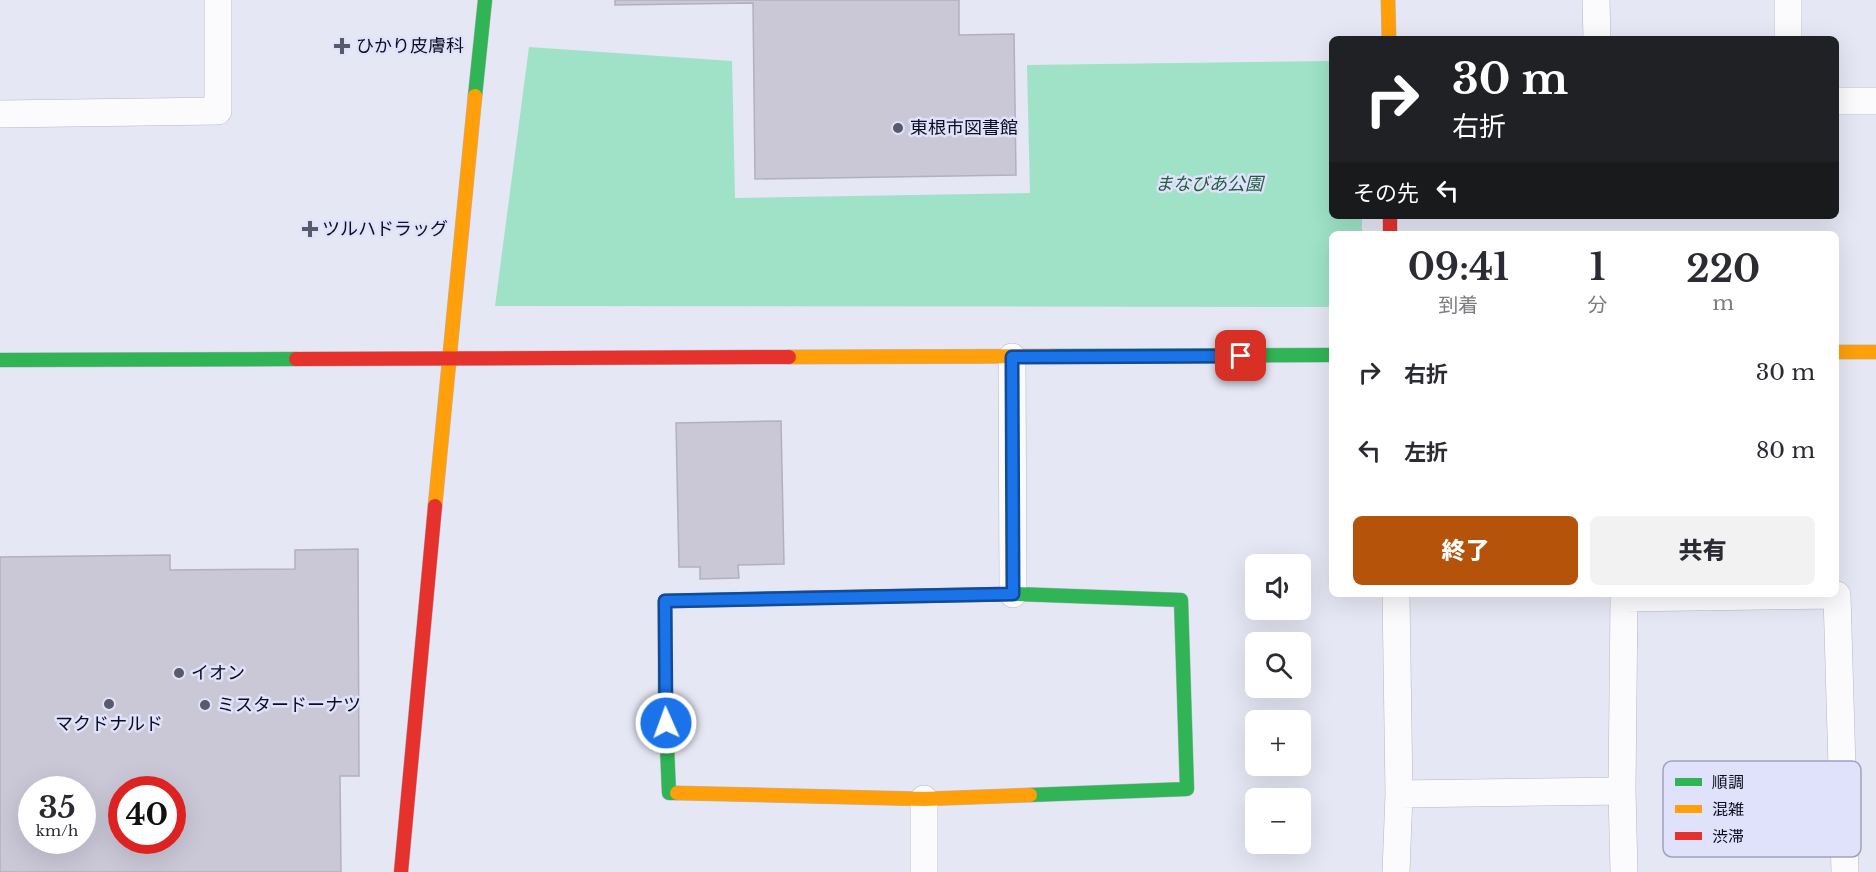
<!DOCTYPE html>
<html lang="ja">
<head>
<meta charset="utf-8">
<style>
	body { margin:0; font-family:"Libre Baskerville","Noto Sans JP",serif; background:#f2f2f3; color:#2b2b33; height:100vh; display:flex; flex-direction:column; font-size:22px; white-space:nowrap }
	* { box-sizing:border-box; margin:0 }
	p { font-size:20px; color:#7c7c81 }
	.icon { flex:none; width:33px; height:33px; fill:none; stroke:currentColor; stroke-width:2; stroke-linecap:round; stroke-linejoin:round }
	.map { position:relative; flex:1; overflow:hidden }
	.panel { position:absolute; left:1329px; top:231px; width:510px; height:366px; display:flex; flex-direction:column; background:#fff; border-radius:9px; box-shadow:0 6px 24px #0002 }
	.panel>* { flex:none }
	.guide { position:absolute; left:1329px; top:36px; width:510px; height:183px; border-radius:9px; box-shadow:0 6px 24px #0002; background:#202124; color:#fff; overflow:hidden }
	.tools { position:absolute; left:1245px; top:554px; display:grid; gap:12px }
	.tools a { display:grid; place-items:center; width:66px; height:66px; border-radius:9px; background:#fff; box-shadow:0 6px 24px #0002; font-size:30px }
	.speed { position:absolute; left:18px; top:776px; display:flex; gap:12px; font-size:30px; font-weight:700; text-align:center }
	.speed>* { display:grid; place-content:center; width:78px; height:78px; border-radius:50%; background:#fff; box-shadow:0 6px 24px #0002; line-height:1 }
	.speed small { font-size:15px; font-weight:400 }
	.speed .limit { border:9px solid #d22; background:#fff; color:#111 }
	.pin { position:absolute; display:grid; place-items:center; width:51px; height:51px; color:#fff; margin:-26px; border-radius:12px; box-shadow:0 3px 9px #0006 }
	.me { position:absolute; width:66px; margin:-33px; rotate:358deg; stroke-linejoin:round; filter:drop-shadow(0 0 4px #0008) }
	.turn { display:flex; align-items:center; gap:21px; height:126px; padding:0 24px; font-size:27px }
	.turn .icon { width:78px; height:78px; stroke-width:2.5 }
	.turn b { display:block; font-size:42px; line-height:51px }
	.then { display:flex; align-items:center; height:57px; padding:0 24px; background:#0003; gap:12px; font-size:22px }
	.eta { display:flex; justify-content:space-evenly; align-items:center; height:102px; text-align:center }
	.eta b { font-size:36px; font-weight:800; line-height:42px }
	.action { display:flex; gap:12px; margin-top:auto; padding:12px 24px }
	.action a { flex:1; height:69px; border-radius:9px; background:#b45309; color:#fff; font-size:24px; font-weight:800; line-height:69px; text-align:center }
	.action a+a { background:#f2f2f3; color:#2b2b33 }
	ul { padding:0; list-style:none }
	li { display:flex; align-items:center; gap:18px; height:78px; padding:0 24px }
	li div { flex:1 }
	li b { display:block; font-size:22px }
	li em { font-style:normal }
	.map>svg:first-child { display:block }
	.green { fill:#9fe2c8 }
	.building { fill:#cac8d7; stroke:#b2b0bf; stroke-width:1.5; fill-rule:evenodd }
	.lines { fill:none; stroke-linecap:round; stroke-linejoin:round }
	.street-casing { stroke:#b6b7c7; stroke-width:28 }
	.fast-casing { stroke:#b6b7c7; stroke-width:15 }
	.slow-casing { stroke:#b6b7c7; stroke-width:15 }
	.jam-casing { stroke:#b6b7c7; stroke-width:15 }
	.street { stroke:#fbfbfd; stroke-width:27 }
	.fast { stroke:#30b455; stroke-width:14 }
	.slow { stroke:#ff9f0a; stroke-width:14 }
	.jam { stroke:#e5322d; stroke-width:14 }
	.route-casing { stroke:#114b97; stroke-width:15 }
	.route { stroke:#1a73e8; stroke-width:10 }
	.poi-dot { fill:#58596a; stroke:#dfe2fa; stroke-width:2 }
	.labels { text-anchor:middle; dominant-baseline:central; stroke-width:5; stroke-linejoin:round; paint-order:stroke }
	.poi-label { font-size:18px; fill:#0c0d20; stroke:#dfe2fa; text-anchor:start }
	.park-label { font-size:18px; font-style:italic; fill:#245d42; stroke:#dfe2fa }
	.key { fill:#dfe2fa; stroke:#a0a2b9; stroke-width:1.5 }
	.key-label { font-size:16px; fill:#0c0d20 }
</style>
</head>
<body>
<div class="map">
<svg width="1876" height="872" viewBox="0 0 1876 872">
	<rect width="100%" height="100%" fill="#e5e7f4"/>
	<!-- green -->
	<path class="green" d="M529,47l203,14 3,137 295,-5 -3,-128 305,-4v155h30v18h-30v73l-837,-1z"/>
	<!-- building -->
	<path class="building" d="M615,0h344v35l55,-1 2,141 -261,4 -2,-176 -138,2z
		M781,421l3,143 -46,1 1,13 -39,1v-12h-21l-3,-144z
		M358,549l1,227h-19l1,96h-341v-315l170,-2v15l125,-1v-19zM32,789h50v51h-50zM122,789h50v51h-50z"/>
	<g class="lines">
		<!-- street casing -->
		<g class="street-casing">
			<path id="street" d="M1596,0l1,39
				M1788,0v39
				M1836,101h40
				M0,114l218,-3v-111
				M1012,357l1,237
				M1396,594l3,200 -3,78
				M1399,794l223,-3
				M924,872v-73
				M1624,872l-2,-81 2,-193 213,-3 8,277"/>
		</g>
		<!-- fast casing -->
		<g class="fast-casing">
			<path id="fast" d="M475,96l10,-96
				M1052,356l280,-1
				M0,360l296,-1
				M1013,594l168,6 6,189 -157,6
				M677,793h-8l-4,-94v-98l133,-3"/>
		</g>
		<!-- slow casing -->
		<g class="slow-casing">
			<path id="slow" d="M1388,0l1,39
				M1836,352h40
				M789,357l263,-1
				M435,506l40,-410
				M677,793l247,6 106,-4"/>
		</g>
		<!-- jam casing -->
		<g class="jam-casing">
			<path id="jam" d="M1390,216v18
				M296,359l493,-2
				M798,598l215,-4
				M401,872l34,-366"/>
		</g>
		<!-- street -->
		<use href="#street" class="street"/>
		<!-- fast -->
		<use href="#fast" class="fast"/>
		<!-- slow -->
		<use href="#slow" class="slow"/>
		<!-- jam -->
		<use href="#jam" class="jam"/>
	</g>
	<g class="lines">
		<!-- route casing -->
		<g class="route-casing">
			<path id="route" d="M666,723l-1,-122 348,-7 -1,-237 229,-1"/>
		</g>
		<!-- route -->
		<use href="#route" class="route"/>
	</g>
	<!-- markers -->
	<g class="poi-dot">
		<path d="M339 37h6v6h6v6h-6v6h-6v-6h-6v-6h6z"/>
		<circle cx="898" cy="128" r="6"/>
		<path d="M307 220h6v6h6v6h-6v6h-6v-6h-6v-6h6z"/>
		<circle cx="179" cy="673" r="6"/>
		<circle cx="109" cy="704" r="6"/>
		<circle cx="205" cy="705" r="6"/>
	</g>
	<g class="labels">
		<!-- poi labels -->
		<g class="poi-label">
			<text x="356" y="46">ひかり皮膚科</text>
			<text x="910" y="128">東根市図書館</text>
			<text x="322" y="229">ツルハドラッグ</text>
			<text x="191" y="673">イオン</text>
			<text x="217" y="705">ミスタードーナツ</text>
			<text x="109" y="724" text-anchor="middle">マクドナルド</text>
		</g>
		<!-- park labels -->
		<g class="park-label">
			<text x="1209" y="184">まなびあ公園</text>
		</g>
	</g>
	<!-- legend -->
	<rect x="1663" y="761" width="198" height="96" rx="9" class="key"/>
	<rect x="1675" y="778" width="27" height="8" fill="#30b455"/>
	<rect x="1675" y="805" width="27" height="8" fill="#ff9f0a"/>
	<rect x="1675" y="832" width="27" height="8" fill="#e5322d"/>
	<g class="key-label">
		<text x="1712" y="788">順調</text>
		<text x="1712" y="815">混雑</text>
		<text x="1712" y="842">渋滞</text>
	</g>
</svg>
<div class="tools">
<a><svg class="icon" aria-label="sound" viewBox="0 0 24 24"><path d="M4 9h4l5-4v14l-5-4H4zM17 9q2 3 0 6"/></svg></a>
<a><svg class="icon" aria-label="search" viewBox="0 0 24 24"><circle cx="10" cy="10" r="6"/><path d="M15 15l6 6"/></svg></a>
<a>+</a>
<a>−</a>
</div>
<div class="speed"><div>35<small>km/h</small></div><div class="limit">40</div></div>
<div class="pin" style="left:1241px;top:356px;background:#d93025"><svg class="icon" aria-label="arrive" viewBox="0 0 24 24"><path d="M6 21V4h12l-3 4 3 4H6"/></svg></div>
<svg class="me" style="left:666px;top:723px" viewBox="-20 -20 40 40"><circle r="17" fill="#1a73e8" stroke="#fff" stroke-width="3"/><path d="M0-11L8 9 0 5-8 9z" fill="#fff"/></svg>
<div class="guide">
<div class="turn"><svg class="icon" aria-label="right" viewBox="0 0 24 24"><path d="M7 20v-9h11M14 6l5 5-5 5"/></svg><div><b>30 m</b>右折</div></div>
<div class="then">その先<svg class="icon" aria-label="left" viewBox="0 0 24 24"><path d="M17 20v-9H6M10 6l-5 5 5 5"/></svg></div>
</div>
<section class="panel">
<div class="eta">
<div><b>09:41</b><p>到着</p></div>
<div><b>1</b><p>分</p></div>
<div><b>220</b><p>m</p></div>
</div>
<ul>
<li><svg class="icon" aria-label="right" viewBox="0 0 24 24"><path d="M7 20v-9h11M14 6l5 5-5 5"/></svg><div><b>右折</b></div><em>30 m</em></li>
<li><svg class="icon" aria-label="left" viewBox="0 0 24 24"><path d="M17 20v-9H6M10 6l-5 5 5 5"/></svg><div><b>左折</b></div><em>80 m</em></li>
</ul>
<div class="action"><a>終了</a><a>共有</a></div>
</section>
</div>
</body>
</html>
